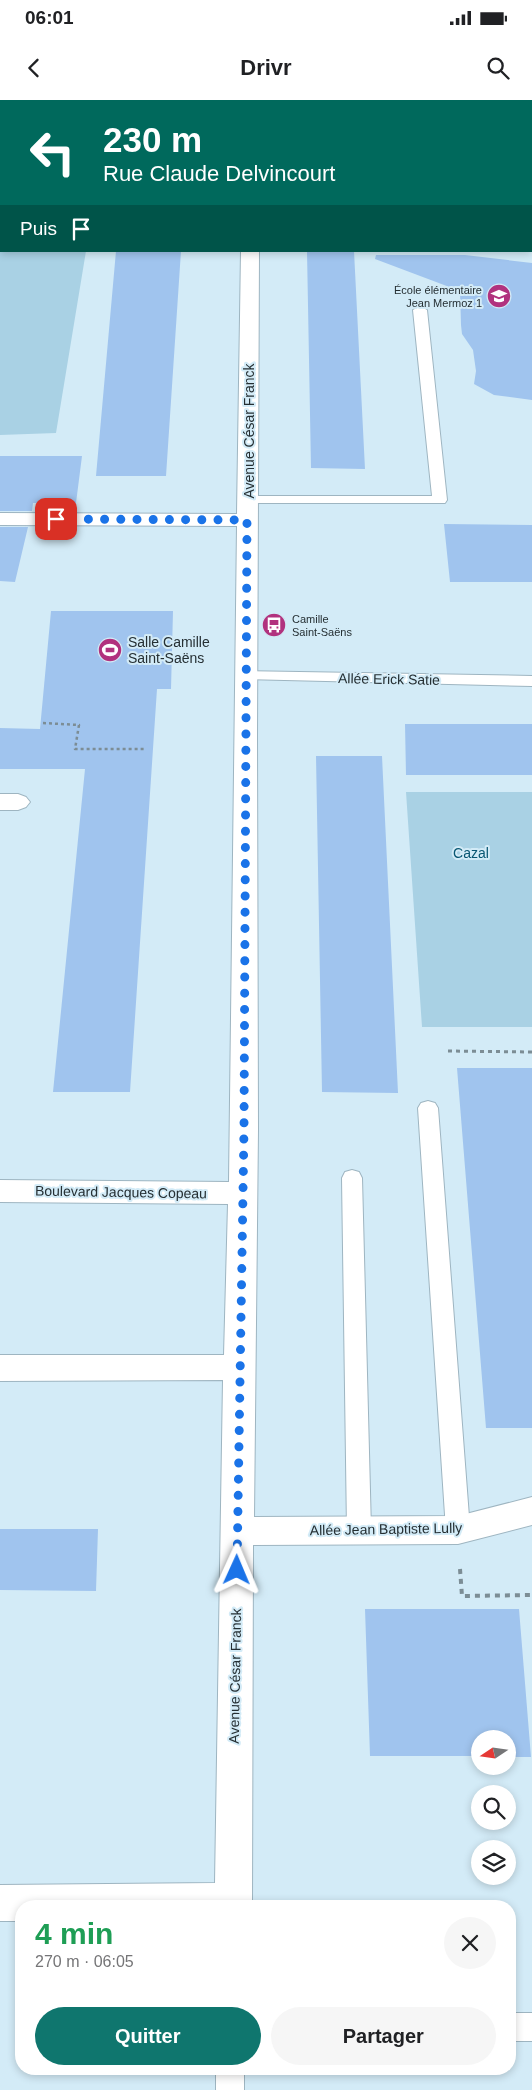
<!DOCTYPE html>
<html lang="fr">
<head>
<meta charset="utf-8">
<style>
	body { margin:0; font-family:Helvetica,sans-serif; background:#f6f6f6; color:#202124; height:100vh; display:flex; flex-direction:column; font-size:19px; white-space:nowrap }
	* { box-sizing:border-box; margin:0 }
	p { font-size:16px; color:#757577 }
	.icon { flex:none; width:28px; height:28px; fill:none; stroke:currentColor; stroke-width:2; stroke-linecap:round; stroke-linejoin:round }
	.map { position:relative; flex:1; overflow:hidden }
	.drawer { position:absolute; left:15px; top:1800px; width:501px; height:175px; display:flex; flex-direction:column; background:#fff; border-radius:20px; box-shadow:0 2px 8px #0003 }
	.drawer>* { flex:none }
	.guide { position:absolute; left:0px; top:0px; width:532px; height:152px; box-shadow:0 2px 8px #0003; background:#00695c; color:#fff; overflow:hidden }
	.needle { width:32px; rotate:257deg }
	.fabs { position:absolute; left:471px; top:1630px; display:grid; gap:10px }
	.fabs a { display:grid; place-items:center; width:45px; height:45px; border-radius:50%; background:#fff; box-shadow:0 2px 8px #0003; font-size:25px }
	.pin { position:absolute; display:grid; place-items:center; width:42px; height:42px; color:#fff; margin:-21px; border-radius:10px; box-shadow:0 2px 8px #0006 }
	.me { position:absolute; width:55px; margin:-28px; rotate:1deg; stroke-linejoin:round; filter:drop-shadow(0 0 4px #0008) }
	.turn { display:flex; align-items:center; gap:18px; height:105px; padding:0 20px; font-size:22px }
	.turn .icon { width:65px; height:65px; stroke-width:2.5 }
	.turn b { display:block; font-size:35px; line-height:42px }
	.then { display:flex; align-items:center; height:48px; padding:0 20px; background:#0003; gap:10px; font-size:19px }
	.round { display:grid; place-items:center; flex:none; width:52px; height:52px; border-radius:26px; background:#f6f6f6 }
	.headline { display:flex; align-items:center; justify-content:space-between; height:85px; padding:0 20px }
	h1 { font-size:30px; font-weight:700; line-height:38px; color:#1e9e55 }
	.primary-button { display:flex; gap:10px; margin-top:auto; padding:10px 20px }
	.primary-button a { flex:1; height:58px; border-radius:30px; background:#0f766e; color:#fff; font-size:20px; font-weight:700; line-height:58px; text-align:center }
	.primary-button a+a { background:#f6f6f6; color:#202124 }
	.status { display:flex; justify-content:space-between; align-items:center; height:35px; padding:0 25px; background:#fff; direction:ltr }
	.status svg { height:14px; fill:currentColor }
	header { display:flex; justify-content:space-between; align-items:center; height:65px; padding:0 20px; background:#fff; font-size:22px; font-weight:700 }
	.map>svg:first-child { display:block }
	.green { fill:#a9d1e4 }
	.building { fill:#a0c4ee }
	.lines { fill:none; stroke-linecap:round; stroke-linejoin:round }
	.service-casing { stroke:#9eb5c1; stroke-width:2 }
	.minor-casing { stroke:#9eb5c1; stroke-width:2 }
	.path-far2 { stroke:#7c8d95; stroke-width:2.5; stroke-dasharray:3 3; stroke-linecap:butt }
	.path-far1 { stroke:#7c8d95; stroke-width:3; stroke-dasharray:4 4; stroke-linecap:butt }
	.path { stroke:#7c8d95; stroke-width:4; stroke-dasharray:5 5; stroke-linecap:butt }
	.service { fill:#fff; fill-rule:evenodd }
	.minor { fill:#fff; fill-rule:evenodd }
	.route { stroke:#1a73e8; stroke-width:9; stroke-dasharray:0 16.2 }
	.labels { text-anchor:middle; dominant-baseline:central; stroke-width:4; stroke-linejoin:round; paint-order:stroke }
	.far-poi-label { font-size:11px; fill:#252f33; stroke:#d3ebf7; text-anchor:end }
	.street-label { font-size:14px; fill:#252f33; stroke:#d3ebf7 }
	.poi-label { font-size:14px; fill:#252f33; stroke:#d3ebf7; text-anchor:start }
	.park-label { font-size:14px; fill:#085672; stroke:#d3ebf7 }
</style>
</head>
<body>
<div class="status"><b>06:01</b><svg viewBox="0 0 49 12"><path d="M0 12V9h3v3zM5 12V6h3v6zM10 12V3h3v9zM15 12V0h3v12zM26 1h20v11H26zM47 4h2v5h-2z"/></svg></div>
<header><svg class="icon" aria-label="back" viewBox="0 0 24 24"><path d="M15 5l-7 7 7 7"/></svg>Drivr<svg class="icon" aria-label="search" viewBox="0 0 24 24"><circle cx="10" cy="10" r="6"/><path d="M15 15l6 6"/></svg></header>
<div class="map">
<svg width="532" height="1990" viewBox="0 0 532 1990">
	<rect width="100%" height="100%" fill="#d3ebf7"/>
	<!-- green -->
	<path class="green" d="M0,90l1,61h85l-30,182 -56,2z
		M406,692h126v235h-110z"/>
	<!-- building -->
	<path class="building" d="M116,151h65l-15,225h-70z
		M307,151h47l11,218 -54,-1z
		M376,155h89l67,8v137l-38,-5 -20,-11 2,-13 -3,-21 -11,-16 -1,-9 -1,-34 -85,-32z
		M0,356h82l-6,47h-43l-1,8h-32z
		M444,424l88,1v57h-82z
		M0,427h28l-13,55 -15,-1z
		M51,511h122l-2,78h-14l-27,403h-77l32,-323h-85v-41l40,1z
		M405,624h127v51h-126z
		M316,656h66l16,337 -76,-1z
		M457,968h75v360h-46z
		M0,1429h98l-2,62 -96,-1z
		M365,1509h154l12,148h-23v-18h-28v17h-110z"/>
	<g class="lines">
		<!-- service casing -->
		<g class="service-casing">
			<path id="service" d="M420,206l7,4 20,190 -2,3h-201l-2,-3 2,-3 5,-1h183l-19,-186z
				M246,571l286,5v10l-292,-7 -2,-3 2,-3z
				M428,1001l7,2 3,5 32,422 -4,7 -8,3 -8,-3 -4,-7 -28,-422 3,-5z
				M352,1070l7,2 3,6 9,352 -4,7 -8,3 -8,-3 -4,-7 -5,-352 3,-6z
				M510,1913h22v28h-22z
				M216,1969h28v21h-28z"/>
		</g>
		<!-- minor casing -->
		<g class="minor-casing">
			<path id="minor" d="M243,0h16v1h-16z
				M500,0h16v1h-16z
				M0,17h1v10h-1z
				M241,151h18l-2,487 1,391 -4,388 204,-1 74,-19v28l-74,19 -205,1 -1,356 -3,5h-228v15h-21v-36l215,-2 8,-503 -223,1v-26h224l4,-151 -228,-2v-22l229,2 8,-656 -237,-1v-12l237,1z
				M0,694h18l8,3 4,5 -4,5 -8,3h-18z"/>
		</g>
		<!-- path-far2 -->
		<path class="path-far2" d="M43,623l36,2 -4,24h69"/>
		<!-- path-far1 -->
		<path class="path-far1" d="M448,951l84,1"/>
		<!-- path -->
		<path class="path" d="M460,1469l2,27 70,-1"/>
		<!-- service -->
		<use href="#service" class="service"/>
		<!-- minor -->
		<use href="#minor" class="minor"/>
	</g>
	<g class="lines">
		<!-- route -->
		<path class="route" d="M56,419l191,1 -3,609 -7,441"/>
	</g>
	<!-- icons -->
	<defs>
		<g id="school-disc" transform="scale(1.25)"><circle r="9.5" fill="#b1327e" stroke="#d3ebf7"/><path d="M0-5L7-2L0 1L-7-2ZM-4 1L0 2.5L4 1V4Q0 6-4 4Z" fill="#fff"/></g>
		<g id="bus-disc" transform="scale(1.25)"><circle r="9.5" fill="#b1327e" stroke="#d3ebf7"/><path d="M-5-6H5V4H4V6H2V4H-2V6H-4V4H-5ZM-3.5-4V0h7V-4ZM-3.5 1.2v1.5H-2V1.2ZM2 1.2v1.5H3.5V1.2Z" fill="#fff"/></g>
		<g id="stadium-disc" transform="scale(1.25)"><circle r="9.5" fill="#b1327e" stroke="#d3ebf7"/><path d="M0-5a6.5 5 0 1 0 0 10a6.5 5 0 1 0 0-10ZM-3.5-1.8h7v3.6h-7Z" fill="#fff"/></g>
	</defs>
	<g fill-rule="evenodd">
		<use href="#school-disc" x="499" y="196"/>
		<use href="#bus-disc" x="274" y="525"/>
		<use href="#stadium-disc" x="110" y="550"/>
	</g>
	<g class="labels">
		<!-- far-poi labels -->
		<g class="far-poi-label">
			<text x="482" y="190">École élémentaire<tspan x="482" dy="13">Jean Mermoz 1</tspan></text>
			<text x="292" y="519" text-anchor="start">Camille<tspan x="292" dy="13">Saint-Saëns</tspan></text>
		</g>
		<!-- street labels -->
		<g class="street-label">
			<text transform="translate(249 331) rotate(-90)">Avenue César Franck</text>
			<text transform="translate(389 579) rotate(1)">Allée Erick Satie</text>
			<text transform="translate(121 1092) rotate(1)">Boulevard Jacques Copeau</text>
			<text transform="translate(386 1429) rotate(-1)">Allée Jean Baptiste Lully</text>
			<text transform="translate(235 1576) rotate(-89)">Avenue César Franck</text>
		</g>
		<!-- poi labels -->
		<g class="poi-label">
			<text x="128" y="542">Salle Camille<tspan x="128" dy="16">Saint-Saëns</tspan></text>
		</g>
		<!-- park labels -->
		<g class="park-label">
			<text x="471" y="753">Cazal</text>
		</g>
	</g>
</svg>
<div class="fabs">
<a><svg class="needle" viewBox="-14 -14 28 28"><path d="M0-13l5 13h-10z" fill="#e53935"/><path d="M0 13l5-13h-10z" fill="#757577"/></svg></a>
<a><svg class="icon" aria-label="search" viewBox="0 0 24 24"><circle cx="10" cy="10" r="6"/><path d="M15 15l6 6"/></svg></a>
<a><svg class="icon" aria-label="layers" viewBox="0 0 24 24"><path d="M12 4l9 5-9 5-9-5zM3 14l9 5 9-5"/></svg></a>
</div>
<div class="pin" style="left:56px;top:419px;background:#d93025"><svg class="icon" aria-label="arrive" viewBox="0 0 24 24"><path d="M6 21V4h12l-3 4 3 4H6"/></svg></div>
<svg class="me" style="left:237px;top:1470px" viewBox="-20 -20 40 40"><path d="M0-17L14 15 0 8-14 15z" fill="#1a73e8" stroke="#fff" stroke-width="4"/></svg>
<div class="guide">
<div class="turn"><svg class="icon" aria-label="left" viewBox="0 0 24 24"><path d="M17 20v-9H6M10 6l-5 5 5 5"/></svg><div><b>230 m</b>Rue Claude Delvincourt</div></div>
<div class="then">Puis<svg class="icon" aria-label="arrive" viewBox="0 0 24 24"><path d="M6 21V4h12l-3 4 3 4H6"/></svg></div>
</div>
<section class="drawer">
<div class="headline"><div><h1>4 min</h1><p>270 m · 06:05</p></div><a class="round"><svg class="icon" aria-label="close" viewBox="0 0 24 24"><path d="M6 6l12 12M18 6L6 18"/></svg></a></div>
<div class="primary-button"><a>Quitter</a><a>Partager</a></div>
</section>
</div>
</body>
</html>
